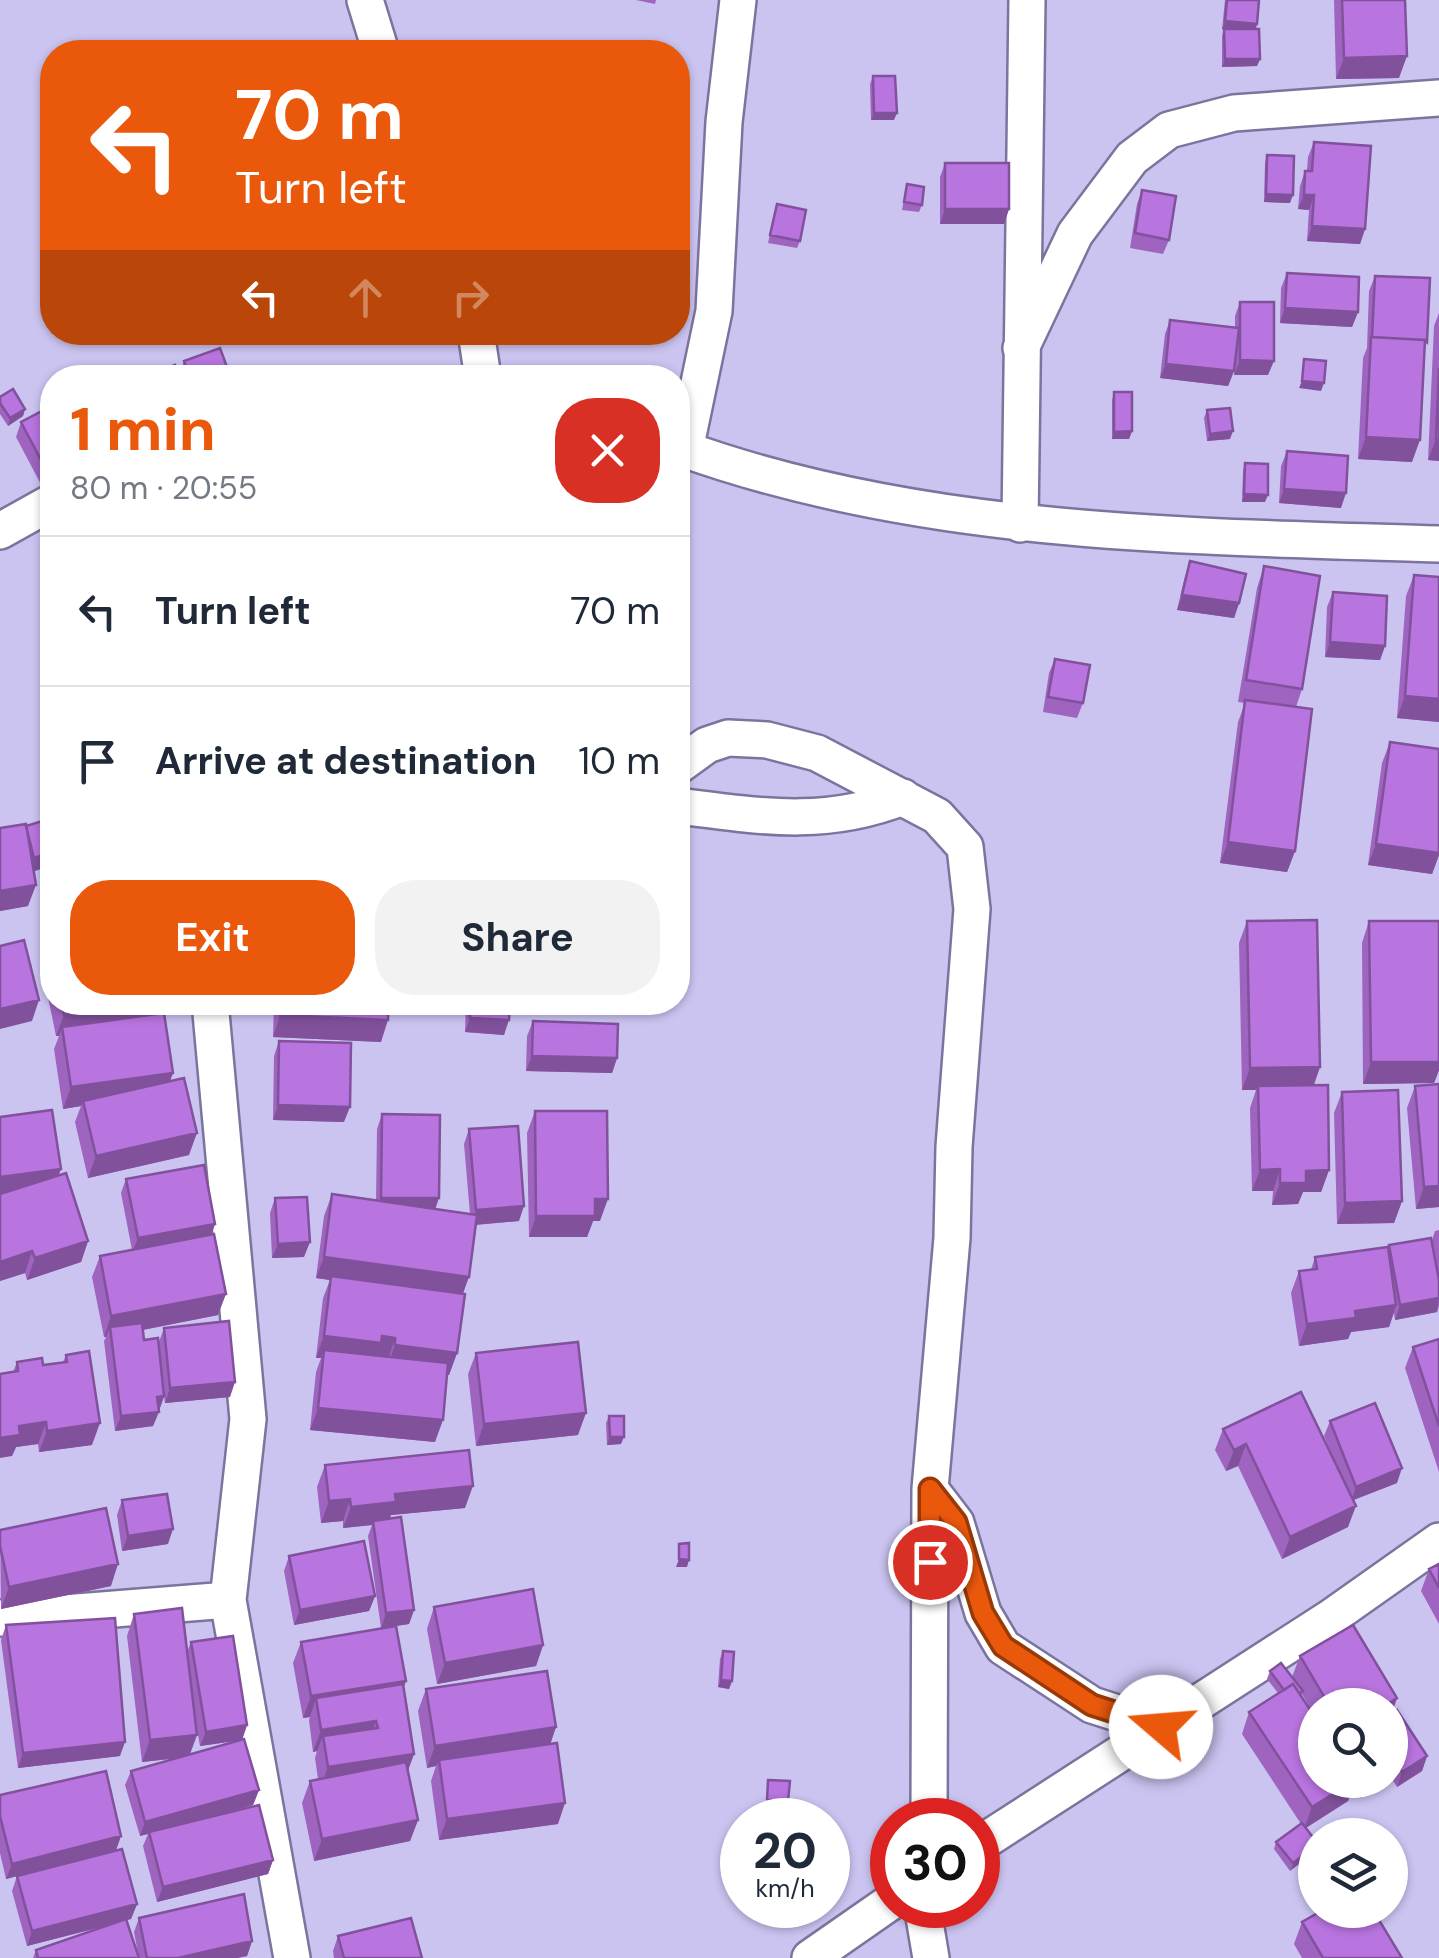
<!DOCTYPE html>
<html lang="en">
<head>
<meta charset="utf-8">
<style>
	body { margin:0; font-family:"DM Sans",sans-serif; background:#f2f2f3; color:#1f2937; height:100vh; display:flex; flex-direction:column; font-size:38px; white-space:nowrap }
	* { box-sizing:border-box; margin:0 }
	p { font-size:32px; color:#747a83 }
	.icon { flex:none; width:55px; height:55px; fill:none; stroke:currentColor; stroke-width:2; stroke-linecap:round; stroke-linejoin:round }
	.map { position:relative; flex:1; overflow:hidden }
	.details { position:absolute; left:40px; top:365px; width:650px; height:650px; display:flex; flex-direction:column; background:#fff; border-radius:40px; box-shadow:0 2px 8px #0004 }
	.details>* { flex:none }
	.guide { position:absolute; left:40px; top:40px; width:650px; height:305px; border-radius:40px; box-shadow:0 2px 8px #0004; background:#ea580c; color:#fff; overflow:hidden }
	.buttons { position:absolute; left:1298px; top:1688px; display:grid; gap:20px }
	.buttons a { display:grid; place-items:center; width:110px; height:110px; border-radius:50%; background:#fff; box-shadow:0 2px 8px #0004; font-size:50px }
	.speed { position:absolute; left:720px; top:1798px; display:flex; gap:20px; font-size:50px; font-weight:700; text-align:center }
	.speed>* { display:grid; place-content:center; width:130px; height:130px; border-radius:50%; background:#fff; box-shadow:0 2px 8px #0004; line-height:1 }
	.speed small { font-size:25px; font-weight:400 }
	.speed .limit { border:15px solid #d22; background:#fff; color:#111 }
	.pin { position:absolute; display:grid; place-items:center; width:85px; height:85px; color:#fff; margin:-42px; border:5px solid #fff; border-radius:50%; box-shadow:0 2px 10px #0007 }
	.me { position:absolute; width:110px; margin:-55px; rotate:288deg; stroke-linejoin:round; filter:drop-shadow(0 0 8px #0008) }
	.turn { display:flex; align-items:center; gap:35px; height:210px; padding:0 30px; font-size:45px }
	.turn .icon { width:130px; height:130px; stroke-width:2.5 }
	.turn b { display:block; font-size:70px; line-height:85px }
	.lanes { display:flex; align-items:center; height:95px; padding:0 30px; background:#0003; justify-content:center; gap:50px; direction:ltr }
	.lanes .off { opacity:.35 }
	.round { display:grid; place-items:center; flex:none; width:105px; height:105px; border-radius:40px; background:#f2f2f3 }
	.overview { display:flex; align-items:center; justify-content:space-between; height:170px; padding:0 30px }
	h1 { font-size:60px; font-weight:700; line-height:75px; color:#ea580c }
	.primary-button { display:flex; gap:20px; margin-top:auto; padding:20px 30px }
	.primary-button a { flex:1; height:115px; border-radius:40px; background:#ea580c; color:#fff; font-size:40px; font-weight:700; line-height:115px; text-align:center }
	.primary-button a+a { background:#f2f2f3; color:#1f2937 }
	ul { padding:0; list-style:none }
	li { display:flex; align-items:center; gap:30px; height:150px; padding:0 30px; border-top:2px solid #e0e1e3 }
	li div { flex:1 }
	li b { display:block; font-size:38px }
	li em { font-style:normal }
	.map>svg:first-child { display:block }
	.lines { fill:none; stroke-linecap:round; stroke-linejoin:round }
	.minor-casing { stroke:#7b749d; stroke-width:40 }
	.minor { stroke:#fff; stroke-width:35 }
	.wall { fill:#9e64c0 }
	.shaded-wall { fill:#81519c }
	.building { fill:#b874df; stroke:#81519c; stroke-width:2.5 }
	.route-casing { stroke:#983908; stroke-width:25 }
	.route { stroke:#ea580c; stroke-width:18 }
</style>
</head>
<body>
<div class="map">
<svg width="1439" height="1958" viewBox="0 0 1439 1958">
	<rect width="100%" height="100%" fill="#cbc4f1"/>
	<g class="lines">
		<!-- minor casing -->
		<g class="minor-casing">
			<path id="minor" d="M365,0l16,52
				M476,332l7,46
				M1021,348l54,-114 57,-76 37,-28 65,-17 205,-15
				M678,447c242,88 506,89 761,97
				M685,450l29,-139 10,-189 14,-122
				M1020,524l7,-524
				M0,531l52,-29
				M678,766l29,-21 21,-7 39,2 50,13 120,63 28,31 7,62 -18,238 -2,91 -22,251 -1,331
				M678,806c81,10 146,22 225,-9
				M210,1002l38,417 -20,181 64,358
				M930,1489l26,34 27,90 20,34 89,58 69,22
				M0,1618l228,-18
				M978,1845l352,-227 109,-77
				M922,1905l9,53
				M810,1958l82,-57"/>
		</g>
		<!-- minor -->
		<use href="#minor" class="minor"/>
	</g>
	<!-- wall -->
	<path class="wall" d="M636,0h20l-1,4z
		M1225,0h34l-3,29 4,30 -3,7 -35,1v-31l2,-7h-2z
		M1334,0h71l-6,78 -63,1z
		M873,76l21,44h-23l-1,-36z
		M1314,142l51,87 -5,15 -53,-3 2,-31 -11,-1 2,-23 5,-15h2l1,-14z
		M1267,155l23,48 -26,-1 1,-39z
		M945,163l64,46 -5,15h-64v-47z
		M907,184l15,21 -3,7 -17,-2z
		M1142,190l27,50 -6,14 -33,-6 7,-44z
		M777,204l23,37 -3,7 -29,-5z
		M1287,273l71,39 -6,15 -72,-4 1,-35z
		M1375,276l52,66 -3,7 -12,113 -54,-3 5,-101 4,-10 2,-57z
		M1240,302l28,73h-34l1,-13 -1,9 -6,15 -68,-8 5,-44 5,-14 65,8v-12z
		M1439,313v148l-11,-1 6,-134z
		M184,361l47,17h-82l1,-3 29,1z
		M1114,392l18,39 -3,8h-17v-39z
		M0,397l25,12 -2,7 -15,10 -8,-12z
		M1207,410l23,29 -23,2 -3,-23z
		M42,411l10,79 -6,4 -30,-57 5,-15z
		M1287,451l54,57 -62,-5 2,-37z
		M1245,463l20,39h-23l1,-31z
		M1190,561l49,42 -5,15 -57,-8 8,-34z
		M1264,566l38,123 -6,18 -1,144 -8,21 -67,-9 18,-141 7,-19 -7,-1 19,-114z
		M1414,575l25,2v145l-42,-4 9,-122z
		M1333,592l52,54 -5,14 -55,-3 2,-50z
		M1055,659l28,44 -6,15 -34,-6 6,-39z
		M1390,742l49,7v106l-7,19 -64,-9 14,-102z
		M52,818v66l-5,-17 -14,4 -5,35 -28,5v-83l26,-2z
		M1247,921l73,146 -6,18 15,85 -8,22h-18l-5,12 -26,1 1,-14h-21l-2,-83 6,-18h-14l-3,-147z
		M1369,921h70v149l-5,13 -71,1 -1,-141z
		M52,957v45h146l-2,6 -32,6 9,59 -3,8 19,74 -101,23 -13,-56 6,-16 -18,3 -9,-60 5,-13h-3l-12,-58z
		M274,1002h115l-8,40 -108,-5z
		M466,1002h44l-6,33 -39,-3z
		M533,1021l84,37 -5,15 -86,-2 1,-35z
		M279,1041l65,81 -71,-2 1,-64z
		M1415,1086l24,121 -23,2 -9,-101z
		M1342,1092l60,109 -8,22 -57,1 -3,-111z
		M535,1111l65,110h-7l-6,16h-58l-2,-104z
		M382,1114l53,95 35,5 -6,-70 5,-15 50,92 -43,4 -13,68 -6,60 -8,22 -2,-1 -12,68 -125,-12 6,-58 5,-14h-5l7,-60 7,-18 -14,-2 8,-62 8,-22 44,7 1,-72z
		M0,1117l61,52 -3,7 30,65 -7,21 -54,18 -2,-7 -25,8z
		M126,1179l89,45 -4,11 7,80 -75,15 1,10 18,40 -3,-38 5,-14 66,69 -65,6 -1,-6 -11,29 -38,5 -11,-90 2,-4h-2l-12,-60 8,-21 32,-6 -11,-57z
		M275,1198l29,59 -32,1 -2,-45z
		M1439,1230v45l-2,-6 2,11v26l-2,6 -42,8 -1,-7 -5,14 -38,5 -3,7 -49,7 -8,-53 8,-22 12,-1 4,-13 117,-17 3,-9z
		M1439,1339v133l-34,-104 8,-21z
		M476,1353l102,82 -102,11 -8,-72z
		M66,1355l26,90 -53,7 -1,-8 -22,3 -4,9 1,-84 4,-10 26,3 20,-3z
		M609,1416l12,28 -14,1 -1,-22z
		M1330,1421l67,62 -44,17 -5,27 -66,32 -44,-93 -12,5 -11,-21 8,-21 114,38 -13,-31z
		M325,1465l140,43 -74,7 -1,4 24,91 -5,14 -13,2 10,55 -3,7 11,66 -6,17 10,49 -8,21 -96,20 -12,-58 8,-22 8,-2 -3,-21 2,-7 -4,1 -4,-32 1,-3 -7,1 -10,-55 8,-21 80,-14 -13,-92 4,-11 -29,3v-7l-22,2 -4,-36z
		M122,1500l46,44 -46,7 -5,-36z
		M0,1530l111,56 -110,23z
		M289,1556l86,40 -6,15 -75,14 -10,-54z
		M1439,1564v60l-18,-33 8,-22z
		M434,1607l109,38 -7,21 -99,18 -10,-55z
		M134,1614l53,38 4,-10 56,83 -5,15 -42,6 -7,-41 -3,49 69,36 -6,15 -38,11 58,44 -5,14 -111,28 -14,-56 5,-12 -8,2 -15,-51 6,-14 45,-13 -34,4 -15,-126z
		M6,1625l114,131 -102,12 -17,-128z
		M723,1651l9,30 -3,8 -11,-2 2,-28z
		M1300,1656l97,42 -6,17 36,41 -5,15 -25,16 -7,-11v-71h-75v11l-13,-22 13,86h72l-1,2 -26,16 -7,-11 -5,14 -42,27 -16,43 -16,-22 2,-7 25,-18 -59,-90 7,-22 29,-19 -11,-14 3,-8 22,6z
		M426,1689l130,38 -6,17 8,80 -119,16 -8,-59 5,-15 -9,2 -9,-57z
		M0,1795l121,41 -5,14 -110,29 -6,-26z
		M17,1876l120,28 -6,15 -5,1 12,33 -4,-21 5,-14 113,23 -5,15 -10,2h-204l3,-8 74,-25 -83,21 -15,-55z
		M1302,1922l100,36h-100l-8,-14z
		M338,1936l84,22h-88l-1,-7z"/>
	<!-- shaded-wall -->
	<path class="shaded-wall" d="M1225,21l32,3 -2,8 -33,-3z
		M1407,56l-8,22 -63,1 8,-21z
		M1225,59h35l-3,7 -35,1z
		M874,113h23l-3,7h-23z
		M1266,194l27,1 -3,8 -26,-1z
		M1304,195h10l-5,15 -11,-1z
		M945,209h64l-5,15h-64z
		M1312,226l53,3 -5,15 -53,-3z
		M1285,308l73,4 -6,15 -72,-4z
		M1240,360l34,1 -6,14h-34z
		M1166,364l68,7 -6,15 -68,-8z
		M1302,381l22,2 -3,8 -22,-3z
		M25,409l-2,7 -15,10 2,-8z
		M1132,431l-3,8h-17l2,-7z
		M1233,431l-3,8 -23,2 3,-7z
		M1366,437l54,3 -8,22 -54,-3z
		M1436,439h3v22l-11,-1z
		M52,478v12l-6,4 5,-15z
		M1284,489l62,4 -5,15 -62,-5z
		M1244,494l24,1 -3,7h-23z
		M1182,595l57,8 -5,15 -57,-8z
		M1330,642l55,4 -5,14 -55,-3z
		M1405,696l34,3v23l-42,-4z
		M1228,842l67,9 -8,21 -67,-9z
		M1376,844l63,9v2l-7,19 -64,-9z
		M52,852l-5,15 -18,6 5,-15z
		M36,885l-8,21 -28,5v-20z
		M39,1000l-7,21 -32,8v-20z
		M123,1002h75l-2,6 -133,27 -1,-8 -3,9h-3l8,-21z
		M280,1015l108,5 -7,22 -108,-5z
		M470,1018l39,2 -5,15 -39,-3z
		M532,1056l85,2 -5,15 -86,-2z
		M1371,1062h68v8l-5,13 -71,1z
		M1320,1067l-8,22 -54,-3 -2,4h-14l8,-22z
		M173,1073l-8,21 -82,7 -2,5 -18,3 8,-22z
		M278,1105l72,2 -6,15 -71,-2z
		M197,1133l-8,22 -101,23 8,-22z
		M61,1169l-8,21 -53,8v-21z
		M1280,1169l-7,22h-21l8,-21z
		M1329,1170l-8,22h-18l-5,12 -26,1 8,-22 26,-12z
		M1439,1186v21l-23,2 8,-22z
		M381,1198h58l-5,15 -58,-1z
		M595,1199h13l-8,22h-7l-6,16h-58l7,-21z
		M1402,1201l-8,22 -57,1 8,-21z
		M524,1206l-5,15 -48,4 5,-15z
		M215,1224l-5,15 -78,14 6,-15z
		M88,1241l-7,21 -54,18 8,-22z
		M310,1242l-6,15 -32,1 6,-14z
		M32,1251l-7,22 -25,8v-19z
		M324,1257l145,20 -8,22 -130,-23 -1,4 -14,-2z
		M226,1294l-8,21 -107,21 -1,-9 -4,10h-2l7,-21z
		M1439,1298l-2,14 -42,8 5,-15z
		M1396,1305l-7,22 -38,5 -3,7 -49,7 8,-22 48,-13z
		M324,1336h58l13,2 -7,22 -64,-10 -3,8h-5z
		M395,1345l62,8 -8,22 -62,-8z
		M235,1382l-5,15 -65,6 5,-15z
		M164,1396l-5,15 -2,-14z
		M318,1408l125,12 -8,22 -125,-12z
		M159,1412l-6,14 -38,5 6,-15z
		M586,1413l-8,22 -102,11 8,-22z
		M46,1422l-8,22 -22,3 -4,9 -12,2v-20l19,-12z
		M100,1423l-8,22 -53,7 8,-21z
		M610,1437h14l-3,7 -14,1z
		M1246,1444l-8,22 -12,5 8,-21z
		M1402,1468l-5,15 -46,18 5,-14z
		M473,1486l-8,22 -74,7 -3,8 -15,-2 -1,4 -29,3 8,-21 44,-13z
		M350,1499l-7,22 -22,2 8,-22z
		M1356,1506l-8,21 -66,32 8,-22z
		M173,1529l-5,15 -46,7 6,-15z
		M679,1559l10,1 -2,7h-11z
		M118,1564l-7,22 -110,23 8,-22z
		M375,1596l-6,15 -75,14 6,-15z
		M414,1610l-5,14 -28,4 5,-15z
		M543,1645l-7,21 -99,18 8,-21z
		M721,1680l11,1 -3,8 -11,-2z
		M406,1681l-8,21 -82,-4 -6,19 -7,1 8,-22z
		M1397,1698l-7,20v-13h-4z
		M376,1721l-8,22 -45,-7 -6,15 -4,1 8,-22z
		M247,1725l-5,15 -42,6 6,-14z
		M556,1727l-7,21 -110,12 -3,6 -9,2 8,-22z
		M197,1735l-8,22 -47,5 8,-22z
		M125,1742l-5,14 -102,12 5,-15z
		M414,1754l-8,21 -86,14 8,-22z
		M1427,1756l-5,15 -25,16 5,-15z
		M1356,1780l-8,21 -44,28 8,-22z
		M1371,1780h16l-1,2 -26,16 5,-14z
		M259,1790l-6,15 -113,31 5,-14z
		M767,1800l21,1 -2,8 -22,-2z
		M565,1803l-7,21 -119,16 8,-21z
		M418,1820l-8,21 -96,20 8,-22z
		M121,1836l-5,14 -110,29 6,-15z
		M1315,1847v5l-25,19 3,-8z
		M273,1860l-5,14 -111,28 6,-15z
		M137,1904l-6,15 -104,27 5,-15z
		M252,1941l-5,15 -10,2h-59z"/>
	<!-- building -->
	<path class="building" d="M1227,0h32l-2,24 -32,-3z
		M1342,0h63l2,56 -63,2z
		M1224,29h35l1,30h-35z
		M873,76h22l2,37h-23z
		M1314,142l57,4 -6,83 -53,-3 2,-31h-10l1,-24h7z
		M1267,155l27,1 -1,39 -27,-1z
		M945,163h64v46h-64z
		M907,184l17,3 -2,18 -18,-3z
		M1142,190l34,6 -7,44 -34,-7z
		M777,204l29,6 -6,31 -30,-6z
		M1287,273l72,4 -1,35 -73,-4z
		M1375,276l55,2 -3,64 -2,-2 -53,-3z
		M1240,302h34v59l-34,-1z
		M1170,320l69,8 -5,43 -68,-7z
		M1371,337l54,3 -5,100 -54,-3z
		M220,348l11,30h-41l-6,-17z
		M1304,359l22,2 -2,22 -22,-2z
		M175,365l5,13h-29l-1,-3z
		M1439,368v71h-3z
		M13,389l12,20 -15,9 -10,-15v-6z
		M1114,392h18v39l-18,1z
		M1230,408l3,23 -23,3 -3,-24z
		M42,411l10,19 -1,49 -30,-57z
		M1287,451l61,5 -2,37 -62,-4z
		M1245,463l23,1v31l-24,-1z
		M1190,561l56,13 -7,29 -57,-8z
		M1264,566l56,10 -18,113 -56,-9z
		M1414,575l25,2v122l-34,-3z
		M1333,592l54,4 -2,50 -55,-4z
		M1055,659l35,6 -7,38 -35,-6z
		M1245,700l67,9 -17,142 -67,-9z
		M1390,742l49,7v104l-63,-9z
		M52,818v34l-18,6 -8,-32z
		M26,824l10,61 -36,6v-63z
		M1317,920l3,147 -70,1 -3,-147z
		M1369,921h70v141h-68z
		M24,940l15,60 -39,9v-63z
		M61,1002h62l-59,13z
		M281,1002h108l-1,18 -108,-5z
		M471,1002h39l-1,18 -39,-2z
		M164,1013l9,60 -102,14 -9,-60z
		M533,1021l85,3 -1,34 -85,-2z
		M279,1041l72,2 -1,64 -72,-2z
		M184,1078l13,55 -101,23 -13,-55z
		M1439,1084v102l-15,1 -9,-101z
		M1328,1085l1,85 -23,1v12h-26v-14l-20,1 -2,-84z
		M1398,1090l4,111 -57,2 -3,-111z
		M52,1110l9,59 -61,8v-60z
		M535,1111h72l1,88h-13v17h-59z
		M382,1114l58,1 -1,83h-58z
		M518,1126l6,80 -48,4 -7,-81z
		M204,1165l11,59 -77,14 -12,-59z
		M66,1173l22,68 -53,17 -3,-7 -32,11v-68z
		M332,1194l145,21 -8,62 -145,-20z
		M307,1197l3,45 -32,2 -3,-46z
		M214,1234l12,60 -115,22 -11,-60z
		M1431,1238l8,42v18l-39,7 -11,-60z
		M1388,1247l8,58 -41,6 1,7 -49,6 -8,-53 18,-2 -2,-12z
		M331,1276l134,18 -8,59 -62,-8v-7l-13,-2 -1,7 -57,-7z
		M229,1321l6,61 -65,6 -6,-60z
		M142,1323l2,17 14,-2 6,58 -7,1 2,15 -38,4 -11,-89z
		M1439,1339v87l-26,-79z
		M578,1342l8,71 -102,11 -8,-71z
		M324,1350l124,13 -5,57 -125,-12z
		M89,1351l11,72 -53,8 -1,-9 -27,4 1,9 -20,3v-64l18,-3 -1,-9 25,-4 1,7 24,-3 -1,-7z
		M1301,1392l55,114 -66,31 -44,-93 -12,6 -11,-21z
		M1375,1403l27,65 -46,19 -26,-66z
		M609,1416h15v21h-14z
		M469,1450l4,36 -78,8 1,8 -45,5 -1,-8 -21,2 -4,-36z
		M167,1494l6,35 -45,7 -6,-36z
		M106,1508l12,56 -109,23 -9,-41v-16z
		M401,1517l13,93 -28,3 -13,-92z
		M364,1541l11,55 -75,14 -11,-54z
		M689,1543v17l-10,-1v-15z
		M1439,1564v24l-10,-19z
		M533,1589l10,56 -98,18 -11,-56z
		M182,1608l15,127 -47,5 -16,-126z
		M115,1618l10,124 -102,11 -17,-128z
		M1353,1625l44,73 -11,7h-57l-29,-49z
		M396,1626l10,55 -95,15 -10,-54z
		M233,1636l14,89 -41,7 -15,-90z
		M723,1651l11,1 -2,29 -11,-1z
		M1281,1663l22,28 -4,2 -6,-9 -9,6 -14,-19z
		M547,1671l9,56 -121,19 -9,-57z
		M403,1684l11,70 -86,13 -5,-31 55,-8 -2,-7 -55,9 -5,-32z
		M1293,1684l22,33v63h40l-43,27 -63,-95z
		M1397,1710l30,46 -25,16 -12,-19v-38z
		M244,1739l15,51 -114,32 -14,-51z
		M557,1743l8,60 -118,16 -8,-59z
		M406,1762l12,58 -96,19 -12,-58z
		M106,1771l15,65 -109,28 -12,-48v-21z
		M768,1780l22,1 -2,20 -21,-1z
		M259,1805l14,55 -110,27 -14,-55z
		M1302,1823l13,17v7l-22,16 -17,-21z
		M122,1849l15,55 -105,27 -15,-55z
		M244,1894l8,47 -74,17h-31l-8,-40z
		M1323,1910h50l29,48h-79l-21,-36z
		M411,1918l11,40h-78l-6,-22z
		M126,1919l13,39h-101l-2,-8z"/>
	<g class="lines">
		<!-- route casing -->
		<g class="route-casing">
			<path id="route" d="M930,1562v-73l26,33 27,91 20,33 89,59 69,22"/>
		</g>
		<!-- route -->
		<use href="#route" class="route"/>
	</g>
</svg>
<div class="buttons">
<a><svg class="icon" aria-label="search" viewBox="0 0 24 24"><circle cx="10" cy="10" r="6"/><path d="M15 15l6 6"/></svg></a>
<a><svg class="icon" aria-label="layers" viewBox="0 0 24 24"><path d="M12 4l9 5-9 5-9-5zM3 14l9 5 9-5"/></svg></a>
</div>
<div class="speed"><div>20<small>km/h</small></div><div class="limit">30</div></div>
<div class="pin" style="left:930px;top:1562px;background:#d93025"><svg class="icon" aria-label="arrive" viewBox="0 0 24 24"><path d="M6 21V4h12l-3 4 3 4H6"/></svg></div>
<svg class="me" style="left:1161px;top:1727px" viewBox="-20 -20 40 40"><circle r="19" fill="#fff"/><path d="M0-13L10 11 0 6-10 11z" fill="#ea580c"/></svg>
<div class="guide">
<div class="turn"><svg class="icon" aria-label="left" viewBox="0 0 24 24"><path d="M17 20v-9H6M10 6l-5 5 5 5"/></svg><div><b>70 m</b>Turn left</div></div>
<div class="lanes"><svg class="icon" aria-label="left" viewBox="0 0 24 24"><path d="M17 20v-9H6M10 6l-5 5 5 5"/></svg><svg class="icon off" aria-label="ahead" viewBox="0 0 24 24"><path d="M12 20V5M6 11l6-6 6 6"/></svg><svg class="icon off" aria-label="right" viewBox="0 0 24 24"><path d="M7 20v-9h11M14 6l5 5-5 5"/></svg></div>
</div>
<section class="details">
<div class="overview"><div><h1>1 min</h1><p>80 m · 20:55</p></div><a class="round" style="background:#d93025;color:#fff"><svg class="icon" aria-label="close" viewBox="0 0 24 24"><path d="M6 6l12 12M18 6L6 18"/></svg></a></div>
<ul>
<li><svg class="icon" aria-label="left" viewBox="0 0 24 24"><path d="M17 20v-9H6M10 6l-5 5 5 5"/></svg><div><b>Turn left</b></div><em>70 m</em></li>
<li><svg class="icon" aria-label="arrive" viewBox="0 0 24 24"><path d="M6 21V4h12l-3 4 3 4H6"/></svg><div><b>Arrive at destination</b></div><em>10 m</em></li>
</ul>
<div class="primary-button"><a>Exit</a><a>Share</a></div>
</section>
</div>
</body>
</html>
